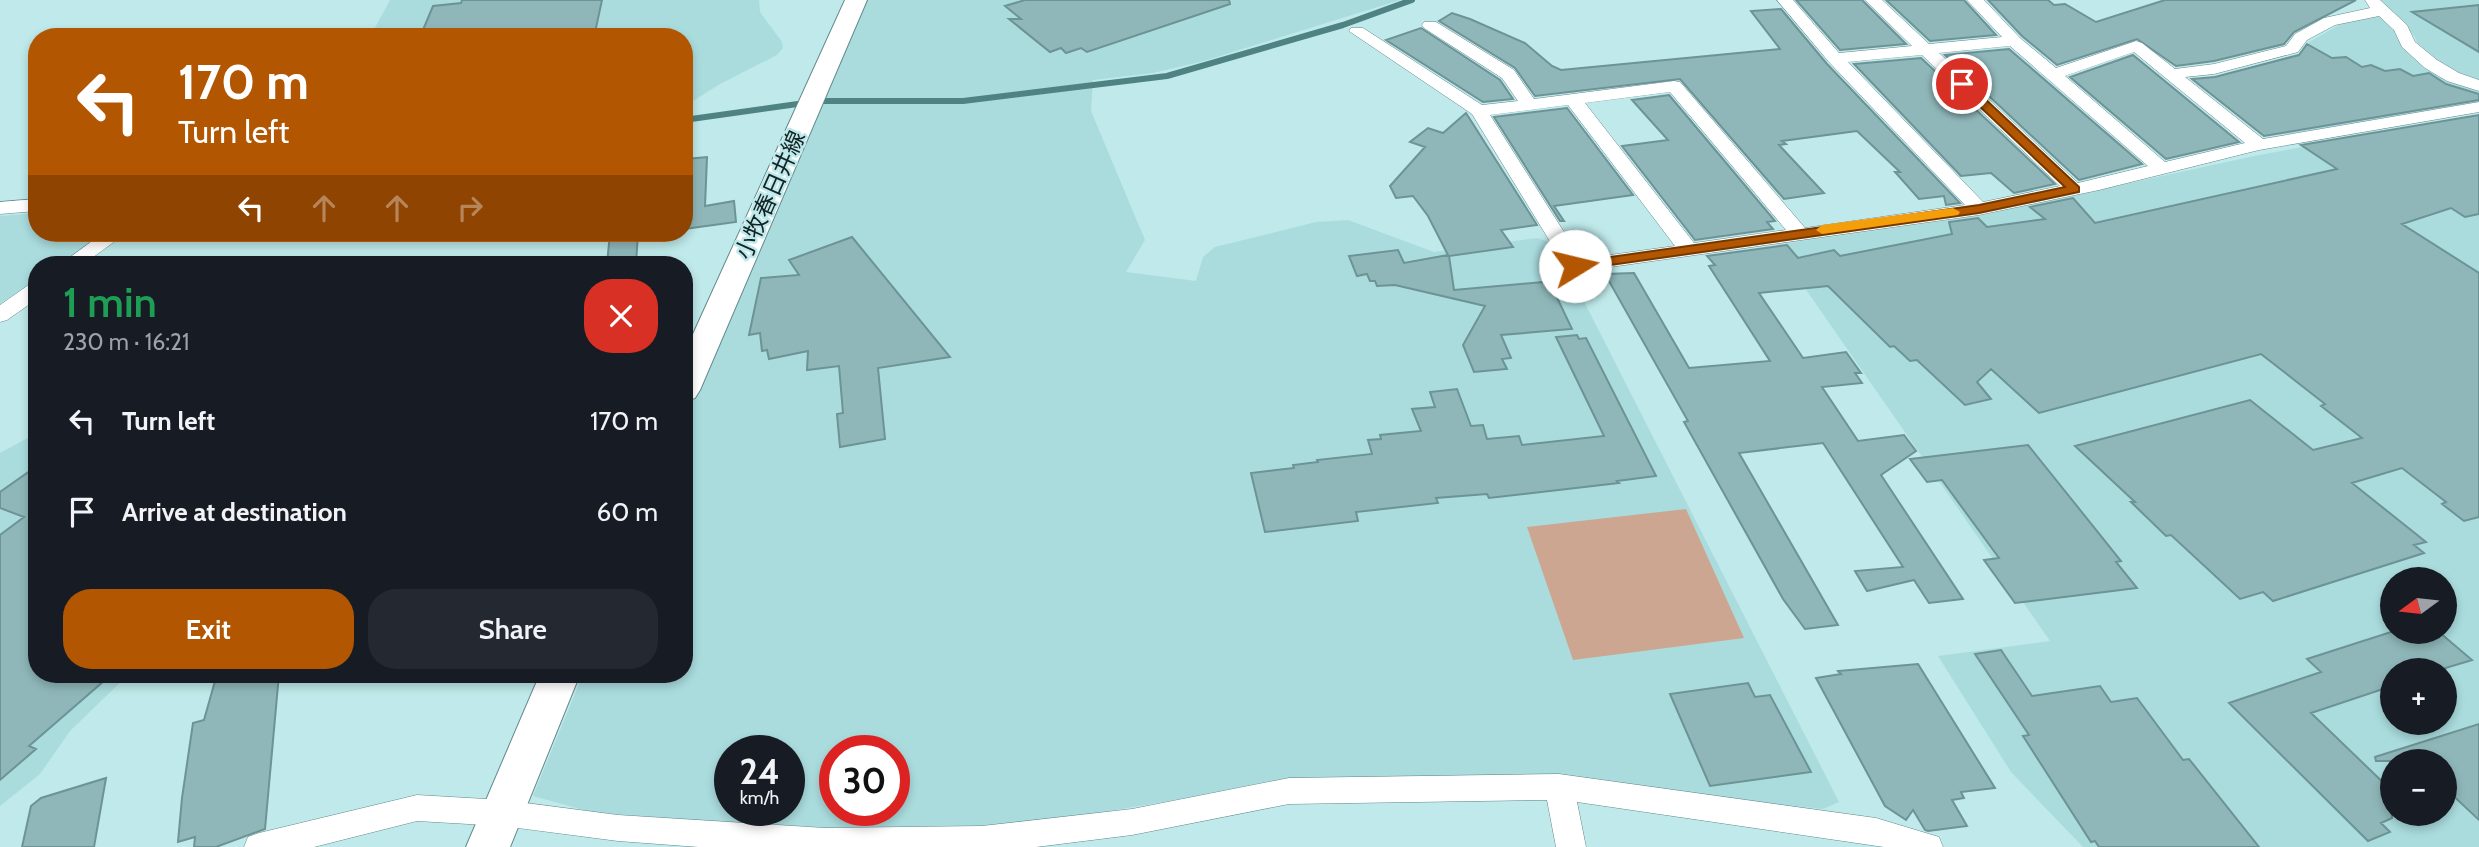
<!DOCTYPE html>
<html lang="en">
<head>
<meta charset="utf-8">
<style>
	body { margin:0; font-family:Cabin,"Noto Sans JP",sans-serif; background:#242831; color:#f1f3f6; height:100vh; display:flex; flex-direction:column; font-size:26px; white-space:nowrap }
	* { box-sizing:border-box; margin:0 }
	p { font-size:23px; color:#9ea1a6 }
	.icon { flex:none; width:38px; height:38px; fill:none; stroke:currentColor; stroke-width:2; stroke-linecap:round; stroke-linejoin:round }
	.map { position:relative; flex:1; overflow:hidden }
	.drawer { position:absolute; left:28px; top:256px; width:665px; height:427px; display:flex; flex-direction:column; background:#171b24; border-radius:28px; box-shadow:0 4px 10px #0003 }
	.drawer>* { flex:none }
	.top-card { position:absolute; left:28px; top:28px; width:665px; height:214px; border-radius:28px; box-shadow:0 4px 10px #0003; background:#b35602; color:#fff; overflow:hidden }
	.needle { width:46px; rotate:255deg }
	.buttons { position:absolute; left:2380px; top:567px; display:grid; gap:14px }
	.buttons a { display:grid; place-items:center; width:77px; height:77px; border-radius:50%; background:#171b24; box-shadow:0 4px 10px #0003; font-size:35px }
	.speed { position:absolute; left:714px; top:735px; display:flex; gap:14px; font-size:35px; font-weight:700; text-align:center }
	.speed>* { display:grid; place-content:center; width:91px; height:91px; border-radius:50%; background:#171b24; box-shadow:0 4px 10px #0003; line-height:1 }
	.speed small { font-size:18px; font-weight:400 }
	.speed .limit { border:10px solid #d22; background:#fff; color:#111 }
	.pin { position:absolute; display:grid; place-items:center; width:60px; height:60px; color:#fff; margin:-30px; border:4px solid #fff; border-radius:50%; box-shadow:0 2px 7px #0007 }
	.me { position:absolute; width:77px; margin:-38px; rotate:81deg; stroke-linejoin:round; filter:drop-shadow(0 0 5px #0008) }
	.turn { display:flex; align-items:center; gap:24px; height:147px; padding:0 35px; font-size:32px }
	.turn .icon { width:91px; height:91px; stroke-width:2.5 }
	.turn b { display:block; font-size:49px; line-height:60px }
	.lanes { display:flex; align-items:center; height:66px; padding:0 35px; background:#0003; justify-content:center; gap:35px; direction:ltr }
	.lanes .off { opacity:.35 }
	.round { display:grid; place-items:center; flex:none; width:74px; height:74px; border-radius:28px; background:#242831 }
	.headline { display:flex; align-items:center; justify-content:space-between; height:119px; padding:0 35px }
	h1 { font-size:42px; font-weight:600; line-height:52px; color:#1e9e55 }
	.cta { display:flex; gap:14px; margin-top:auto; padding:14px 35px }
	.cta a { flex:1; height:80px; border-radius:28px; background:#b35602; color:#fff; font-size:28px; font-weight:600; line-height:80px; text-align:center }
	.cta a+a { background:#242831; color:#f1f3f6 }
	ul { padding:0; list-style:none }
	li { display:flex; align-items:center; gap:21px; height:91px; padding:0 35px }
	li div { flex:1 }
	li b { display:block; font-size:26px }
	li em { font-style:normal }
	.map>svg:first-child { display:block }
	.built { fill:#aadcde; fill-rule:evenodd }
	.green { fill:#cca691 }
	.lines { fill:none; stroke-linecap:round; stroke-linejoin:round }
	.stream { stroke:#4f8283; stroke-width:6 }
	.building { fill:#8fb7b9; stroke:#6c9395; stroke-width:2 }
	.minor-casing { stroke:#63898b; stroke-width:1 }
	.secondary-casing { stroke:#63898b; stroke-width:2 }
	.minor { fill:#fff; fill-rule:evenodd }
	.secondary { fill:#fff; fill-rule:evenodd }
	.route { fill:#b35602; stroke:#743801; stroke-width:2 }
	.slow { fill:#f59e0b }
	.labels { text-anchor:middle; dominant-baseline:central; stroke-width:5; stroke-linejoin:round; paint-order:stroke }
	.street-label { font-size:23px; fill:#132324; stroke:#bfe9ea }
</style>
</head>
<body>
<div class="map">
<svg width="2479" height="847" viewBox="0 0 2479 847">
	<rect width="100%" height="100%" fill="#bfe9ea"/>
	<!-- built -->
	<path class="built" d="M390,0h369l1,12 22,30 1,6 -6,7 -57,29 -27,17 -9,12v-76h-314z
		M864,0h536l-196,61 -51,12 -60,7 -2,31 54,129 -19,32 70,9 7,-24 12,-10 101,-25 32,-2 86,32 103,-14 12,4 20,30 270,530 -16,7 -302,-34 -210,2 -243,41 -152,14 -167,-6 -158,-14 -58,-16 50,-122h101v-255l107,-241 30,-81zM730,751h59v59h-59zM835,751h59v59h-59z
		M2376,0h103v84l-41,-20 -20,-18 -3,-9 -13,-15z
		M2380,15l17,19 52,45 30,12v13l-186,33 -45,-29 25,-5 -46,-30 77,-20 5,-11 35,-20z
		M2479,115v732h-396l-72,-75 -73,-116 112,-15 -275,-396 208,-30 276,-60zM2392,579h53v53h-53zM2392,670h53v53h-53zM2392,761h53v53h-53z
		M37,213v20h68l-46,31h-22v15l-37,25v-88z
		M37,433v241h92l-59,57 -30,43 -40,32v-353z"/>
	<!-- green -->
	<path class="green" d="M1686,509l58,129 -171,22 -46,-133z"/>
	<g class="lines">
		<!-- stream -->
		<path class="stream" d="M684,120l135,-19h144l204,-25 176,-51 69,-25"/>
	</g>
	<!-- building -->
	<path class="building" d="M462,0h140l-8,37h-174l13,-31 28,-3z
		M1025,0h204l1,4 -143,48 -6,-4 -15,5 -5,-5 -11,4 -41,-33h12l-16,-13z
		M1796,0h66l44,44 -66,6z
		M1886,0h78l32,35 -66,6z
		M1988,0h60l6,5 11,-1 31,18 69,-22h191l-62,32 -10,12 -70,17 -38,5 -39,-27 -80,26 -35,-29z
		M2479,5v47l-67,-40z
		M1781,9l46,55 133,139 -14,2 -2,-9 -25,3 -24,-27h5l-43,-41 -75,10 4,3 -7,1 45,48 -40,6 -104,-120 -145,17 -20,-28 -76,-47 13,-8 18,6 55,24 27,23 9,4 219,-21 -29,-38z
		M1421,28l79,52 13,19 -30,3 -97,-62z
		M2307,44l25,14 14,-1 16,10 9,-2 14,6 15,-2 13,7 16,-3 17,11 33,10v6l-215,36 -72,-57 23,-2 84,-22z
		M2009,49l133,115 -63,16 -134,-125z
		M2133,55l106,87 -73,17 -96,-82z
		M1921,58l134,126 -41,9 -23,-20 -30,3 -107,-112z
		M1669,95l106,126 -8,1 6,7 -78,11 -73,-94 46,-6 -36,-40z
		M1567,108l66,87 -79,11 10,15h-4l-66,-104z
		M1466,113l71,112 -36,5 12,17 -64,9 5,34 89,-8 2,4 6,-1 21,44 -71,6 10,23 -9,1 5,10 -33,3 -11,-27 22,-39 -90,-21 -18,1 -2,-5h-5l-3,-7 -10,2 -8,-20 49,-6 6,13 44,-8 -20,-39 -15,-20 -17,2 -6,-12 35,-39 -15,-5 18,-14 15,5z
		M2479,115v99l-14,3 -14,-9 -49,16 77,49v244l-15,4 -22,-17 4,-2 -44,-34 -50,15 74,59 -12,3 10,8 -151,48 -10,-9 -23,7 -69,-64 -5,1 -35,-34h4l-60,-56 175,-46 63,50 49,-12 -41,-32 4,-2 -64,-50 -222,59 -48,-44 -14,13 14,17 -26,6 -48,-45 -7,1 -16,-15 -4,1 -62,-61 -69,7 44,65 43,-6 15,21h-6l7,10 -40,4 36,54 46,-6 12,16 -35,24 82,124 -34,4 -15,-23 -47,11 -12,-20 48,-4 -80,-124 -84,10 99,172 -33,4 -22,-30 -99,-177 4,-1 -83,-147 29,-1 55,95 81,-7 -61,-95 6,-1 -8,-9 80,-11 11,13 36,-8 6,6 112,-22 -3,-12 29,-4 9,9 58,-8 -15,-12 43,-9 22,25 242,-54 -36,-24z
		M707,157l-2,49 29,-5 2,21 -52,7 2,-70z
		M610,233h28l-2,31h-29z
		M852,237l98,120 -72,11 7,71 -45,8 -3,-33 6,-1 -4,-47 -32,4 1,-19 -39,8 -2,-9 -5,1 -2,-18 -11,2 12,-57 38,-3 -10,-15z
		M1577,335l2,4 7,-1 70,138 -39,5 2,2 -130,15 -2,-4 -51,4 2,5 -82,9 2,9 -93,11 -14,-59 43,-5 -1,-3 25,-3 -1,-2 55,-6 -4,-14 13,-1 -1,-4 41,-4 -9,-22 23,-2 -5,-15 27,-3 14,37 12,-1 4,14 32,-3 3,9 82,-9 -48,-99z
		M2028,445l93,116 -5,1 21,26 -122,15 -31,-43 15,-2 -57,-78 -15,2 -17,-23z
		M37,466v208h75l-83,72 7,3 -36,31v-245l24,-18 -24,-9v-16z
		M2391,632h48l33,28 -33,10h-47v16l-81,27 81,78v27l-11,5 9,9 -22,9 -139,-138 92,-31 -14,-13z
		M2001,650l31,46 68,-10 11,16 26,-4 46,62 6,-1 70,88h-160l-4,-6 -4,1 -68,-106 6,-1 -54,-81z
		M1918,664l77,124 -34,4 3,6 -12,2 15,26 -39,5 -3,-1 -12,-20 -7,10 -21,-14 -69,-128 25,-4 -3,-3z
		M217,674h62l-14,155 -49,18h-22l1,-10 -17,5 4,-44 11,-75 11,-3z
		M1748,683l7,14 15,-2 41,77 -101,14 -40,-92z
		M2479,724v96l-34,-32v-27h-69l-1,-4z
		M106,778l-12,69h-72l9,-41 10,-8z"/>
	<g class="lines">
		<!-- minor casing -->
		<g class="minor-casing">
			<path id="minor" d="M1777,0h16l46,53 73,-7 -47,-46h17l47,44 73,-7 -35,-37h17l36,38 36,30 80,-27 6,2 33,26 39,-5 72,-18 9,-12 29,-16 46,-10 -5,-8h15l27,25 8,17 22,18 22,13 20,7v11l-32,-10 -22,-13 -23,-21 -8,-17 -15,-14 -44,9 -28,15 -9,12 -84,22 -29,3 78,62 216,-37v10l-220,38 -160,40 -120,25 -404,57 -7,-2 -3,-4 -93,-152 -123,-83 2,-3h12l119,77 36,-4 -16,-23 -78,-50 -2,-3 2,-3h12l78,48 20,29 140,-18 6,1 125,146 160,-23 -136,-143zM2010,46l138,120 -70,17 -139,-130zM2134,52l111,91 -80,19 -100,-86zM1922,55l138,131 -77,16 -135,-140zM1670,92l116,138 -92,13 -109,-140zM1568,105l107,141 -94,13 -91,-144z
				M37,199v12l-37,3v-12z
				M103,233h23l-42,31h-23z
				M37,283v16l-30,21 -7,2v-17l30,-21z
				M1559,774l317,44 63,19 4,10h-59l-307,-45 9,45h-30l-9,-47 -258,4 -157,31 -96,12h-337l-81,-6 -115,-15 -86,-5 -103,26h-70l4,-10 11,-4 158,-38 86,5 115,15 207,13 157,-2 150,-17 157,-31z"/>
		</g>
		<!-- secondary casing -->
		<g class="secondary-casing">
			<path id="secondary" d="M845,0h22l-167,390 -5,8 -11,3v-47z
				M540,674h40l-70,173h-44z"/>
		</g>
		<!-- minor -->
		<use href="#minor" class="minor"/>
		<!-- secondary -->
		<use href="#secondary" class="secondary"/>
	</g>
	<!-- route -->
	<path class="route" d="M1958,81h8l113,106v5l-100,21 -404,57 -7,-4 7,-4 404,-57 86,-18 -107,-101z"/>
	<!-- slow -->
	<path class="slow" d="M1953,208l7,4 -2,3 -136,19 -6,-4 6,-5z"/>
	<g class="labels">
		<!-- street labels -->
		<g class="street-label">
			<text transform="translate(770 195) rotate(-66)">小牧春日井線</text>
		</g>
	</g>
</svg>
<div class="buttons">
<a><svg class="needle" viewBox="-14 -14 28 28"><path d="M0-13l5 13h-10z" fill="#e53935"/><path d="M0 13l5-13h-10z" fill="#9ea1a6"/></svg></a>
<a>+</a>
<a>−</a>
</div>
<div class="speed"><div>24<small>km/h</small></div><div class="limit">30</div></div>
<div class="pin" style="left:1962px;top:84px;background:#d93025"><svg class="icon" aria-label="arrive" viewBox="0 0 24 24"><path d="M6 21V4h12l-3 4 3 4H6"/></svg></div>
<svg class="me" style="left:1575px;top:266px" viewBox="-20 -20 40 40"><circle r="19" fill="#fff"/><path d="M0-13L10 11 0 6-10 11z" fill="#b35602"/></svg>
<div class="top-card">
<div class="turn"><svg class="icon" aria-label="left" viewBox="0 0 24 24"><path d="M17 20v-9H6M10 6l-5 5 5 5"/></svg><div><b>170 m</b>Turn left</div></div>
<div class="lanes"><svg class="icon" aria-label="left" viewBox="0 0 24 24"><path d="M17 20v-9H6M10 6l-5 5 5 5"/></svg><svg class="icon off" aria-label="ahead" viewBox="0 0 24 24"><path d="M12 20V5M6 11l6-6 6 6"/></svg><svg class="icon off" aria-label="ahead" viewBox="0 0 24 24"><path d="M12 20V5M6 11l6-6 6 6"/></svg><svg class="icon off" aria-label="right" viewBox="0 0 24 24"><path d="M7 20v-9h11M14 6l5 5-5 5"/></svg></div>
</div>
<section class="drawer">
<div class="headline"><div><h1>1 min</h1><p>230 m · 16:21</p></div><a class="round" style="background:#d93025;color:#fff"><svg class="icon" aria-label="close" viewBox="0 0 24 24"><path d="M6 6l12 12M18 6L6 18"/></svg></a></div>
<ul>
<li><svg class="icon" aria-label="left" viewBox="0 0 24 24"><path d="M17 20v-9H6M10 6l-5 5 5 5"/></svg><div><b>Turn left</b></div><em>170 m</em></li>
<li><svg class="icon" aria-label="arrive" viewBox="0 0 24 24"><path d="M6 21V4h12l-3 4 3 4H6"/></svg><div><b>Arrive at destination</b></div><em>60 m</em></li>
</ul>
<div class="cta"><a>Exit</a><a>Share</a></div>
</section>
</div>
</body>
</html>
